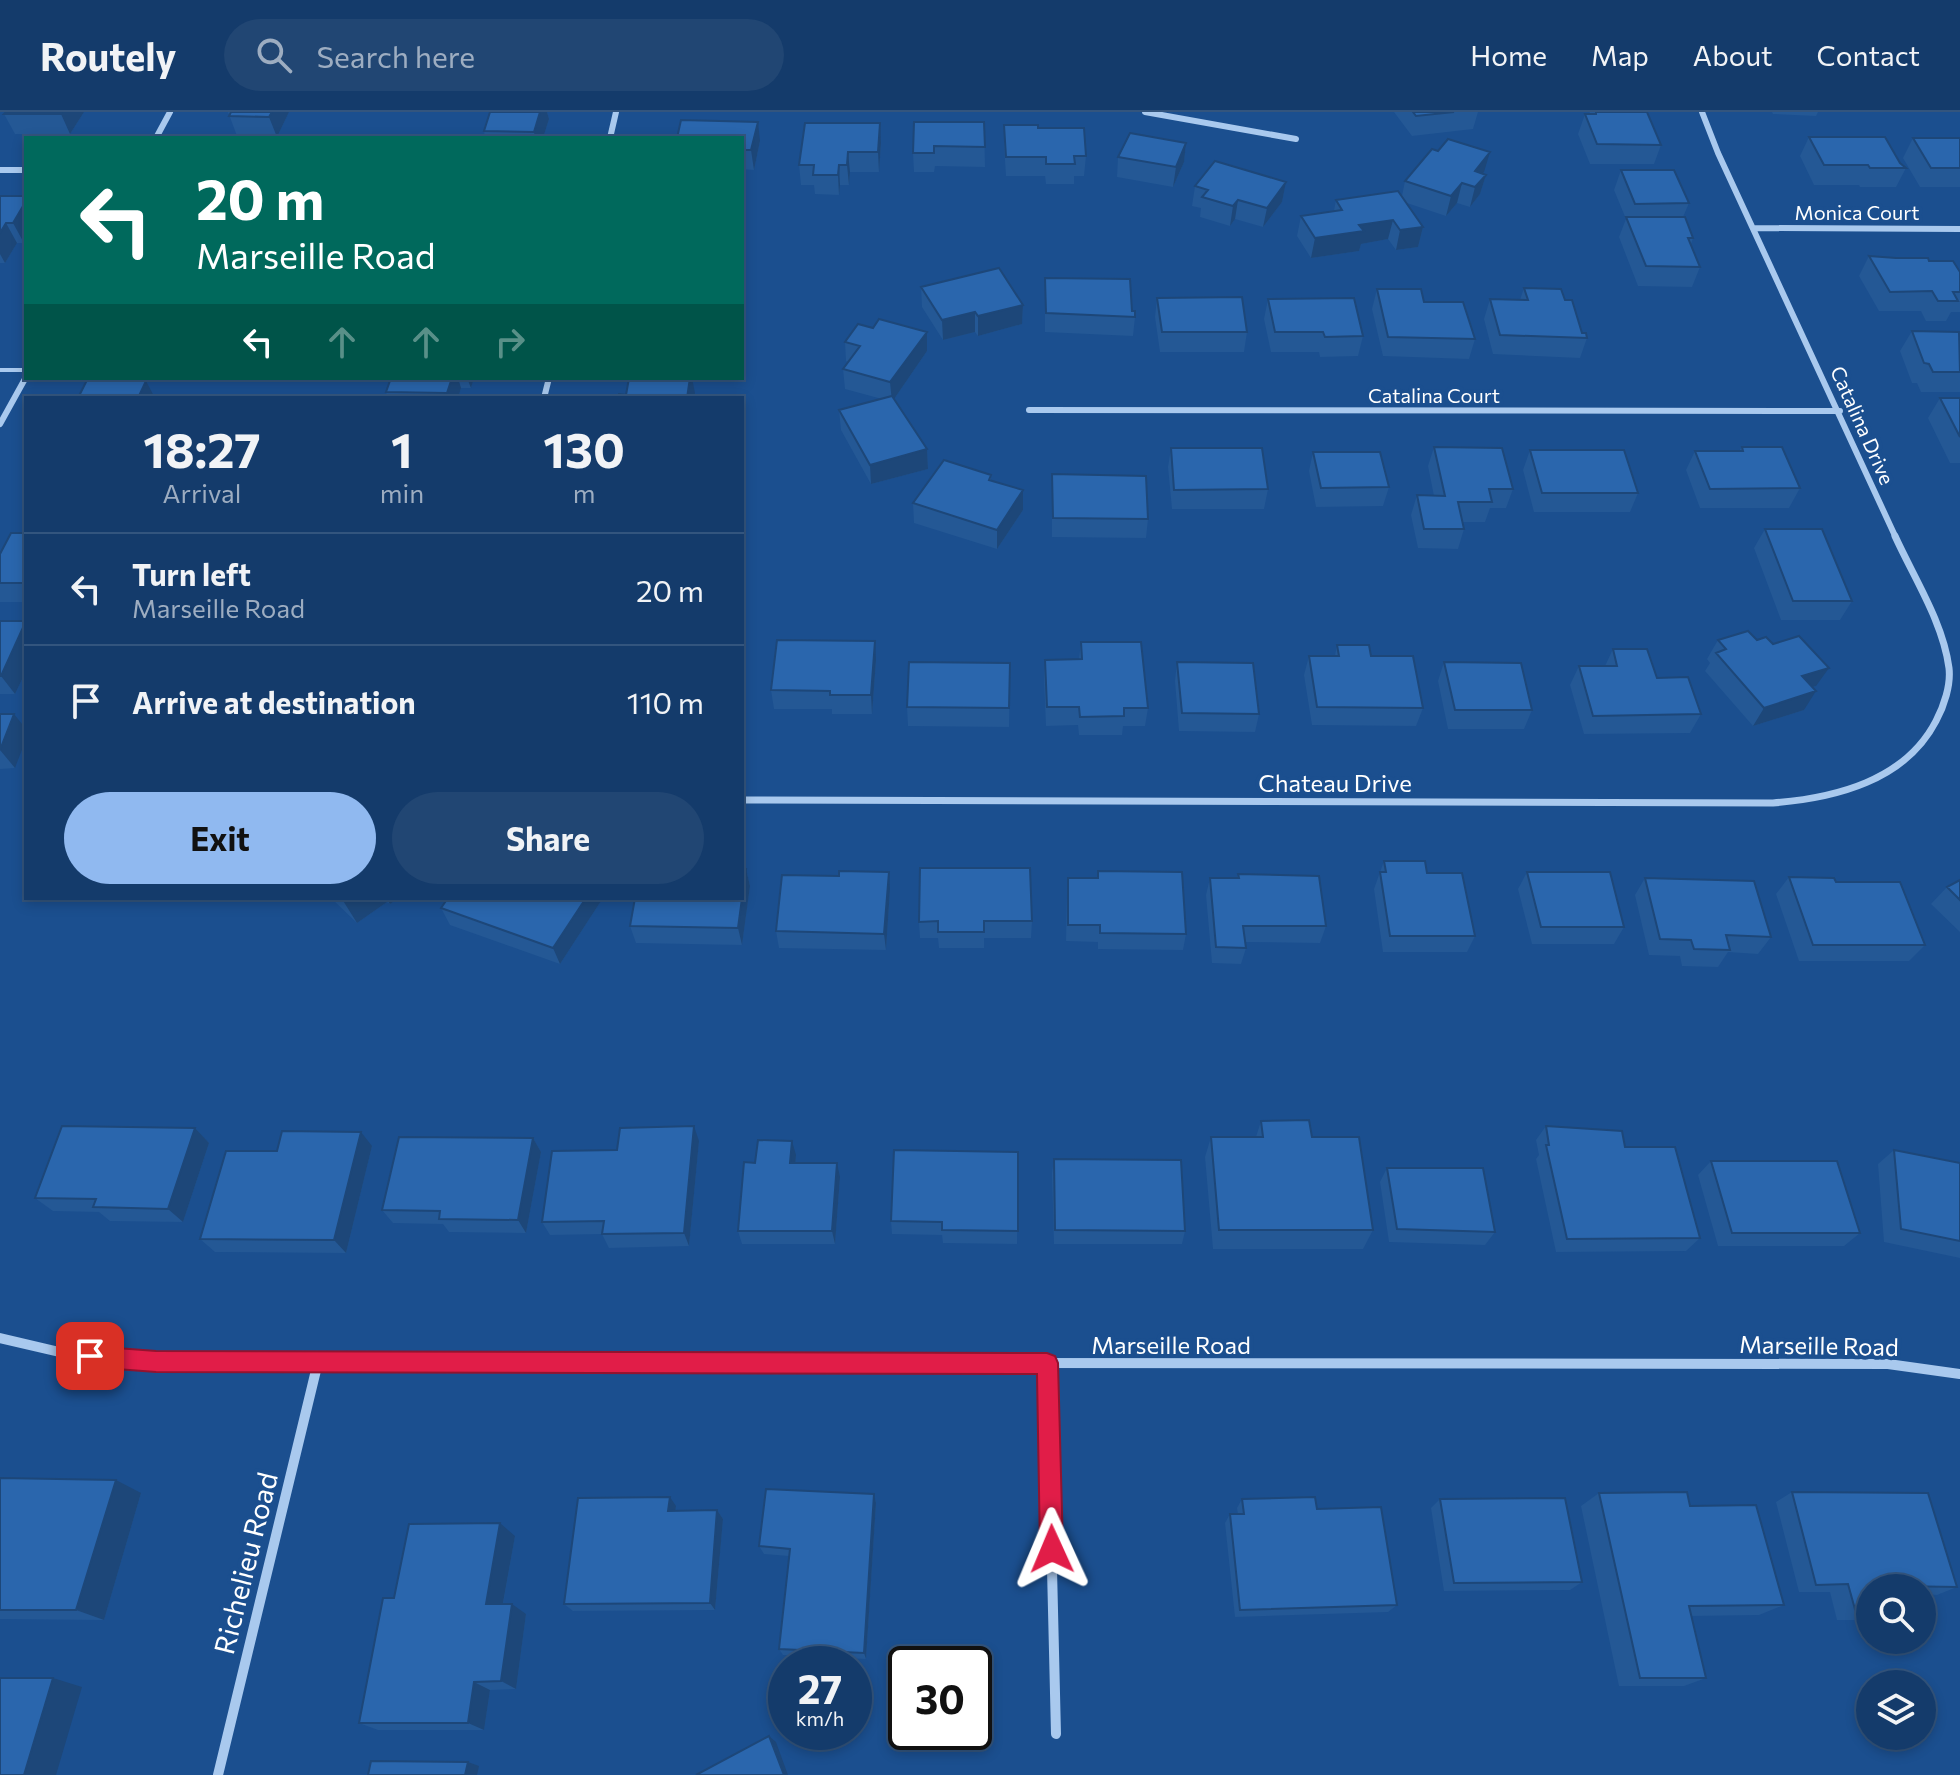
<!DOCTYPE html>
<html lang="en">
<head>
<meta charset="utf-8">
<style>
	body { margin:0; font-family:Commissioner,sans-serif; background:#214673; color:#f1f3f6; height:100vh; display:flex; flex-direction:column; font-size:30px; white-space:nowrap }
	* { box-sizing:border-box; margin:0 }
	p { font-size:26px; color:#9dadc1 }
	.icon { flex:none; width:44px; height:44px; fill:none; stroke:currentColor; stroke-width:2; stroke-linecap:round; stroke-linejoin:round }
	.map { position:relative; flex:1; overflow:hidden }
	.panel { position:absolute; left:24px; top:284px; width:720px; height:504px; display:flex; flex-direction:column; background:#143b6b; border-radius:0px; box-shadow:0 4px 12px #0003,0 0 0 2px #33557e }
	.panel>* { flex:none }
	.banner { position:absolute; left:24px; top:24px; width:720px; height:244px; border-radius:0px; box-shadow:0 4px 12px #0003,0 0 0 2px #33557e; background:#00695c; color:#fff; overflow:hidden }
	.fabs { position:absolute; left:1856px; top:1462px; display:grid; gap:16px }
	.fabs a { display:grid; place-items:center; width:80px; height:80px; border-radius:50%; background:#143b6b; box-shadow:0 4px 12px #0003,0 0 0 2px #33557e; font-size:40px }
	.speed { position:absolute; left:768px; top:1534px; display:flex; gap:16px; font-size:40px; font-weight:700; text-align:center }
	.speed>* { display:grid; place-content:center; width:104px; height:104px; border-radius:50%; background:#143b6b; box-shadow:0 4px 12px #0003,0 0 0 2px #33557e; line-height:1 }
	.speed small { font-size:20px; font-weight:400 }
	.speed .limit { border:4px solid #111; border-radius:12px; background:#fff; color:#111 }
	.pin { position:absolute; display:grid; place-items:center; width:68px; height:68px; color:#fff; margin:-34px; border-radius:16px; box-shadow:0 4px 12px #0006 }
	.me { position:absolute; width:88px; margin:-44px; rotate:359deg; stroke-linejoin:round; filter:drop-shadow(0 0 6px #0008) }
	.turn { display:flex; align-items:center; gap:28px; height:168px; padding:0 40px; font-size:36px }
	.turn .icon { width:104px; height:104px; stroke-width:2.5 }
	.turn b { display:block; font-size:56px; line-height:68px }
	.lanes { display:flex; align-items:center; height:76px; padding:0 40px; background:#0003; justify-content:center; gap:40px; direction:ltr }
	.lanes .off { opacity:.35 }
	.eta { display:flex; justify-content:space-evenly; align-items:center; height:136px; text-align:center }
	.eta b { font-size:48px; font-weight:700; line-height:56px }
	.action { display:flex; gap:16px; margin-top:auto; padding:16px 40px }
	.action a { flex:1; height:92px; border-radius:48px; background:#90b9f0; color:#111; font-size:32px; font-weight:700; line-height:92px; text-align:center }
	.action a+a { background:#214673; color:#f1f3f6 }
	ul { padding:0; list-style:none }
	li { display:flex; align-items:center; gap:24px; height:112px; padding:0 40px; border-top:2px solid #33557e }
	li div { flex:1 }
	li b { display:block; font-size:30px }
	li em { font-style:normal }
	header { display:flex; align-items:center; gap:48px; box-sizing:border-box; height:112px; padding:0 40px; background:#143b6b; border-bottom:2px solid #33557e }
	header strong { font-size:38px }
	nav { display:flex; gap:44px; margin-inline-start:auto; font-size:28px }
	.search { width:560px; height:72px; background:#214673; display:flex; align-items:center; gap:20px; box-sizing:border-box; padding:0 28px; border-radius:44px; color:#9dadc1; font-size:30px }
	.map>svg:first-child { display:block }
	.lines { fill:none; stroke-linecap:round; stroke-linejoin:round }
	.service { stroke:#a9c9ee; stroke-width:4 }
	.minor-far2 { stroke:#a9c9ee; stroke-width:6 }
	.minor-far1 { stroke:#a9c9ee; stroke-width:7 }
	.minor { stroke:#a9c9ee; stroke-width:10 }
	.wall { fill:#245895 }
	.shaded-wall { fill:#1d4779 }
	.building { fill:#2a66ad; stroke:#1d4779; stroke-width:2 }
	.route { fill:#e11d48; stroke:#92132f; stroke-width:2 }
	.labels { text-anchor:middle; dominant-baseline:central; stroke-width:8; stroke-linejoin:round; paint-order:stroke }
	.far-street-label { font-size:20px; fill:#fff; stroke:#1b4f8f }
	.street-label { font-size:24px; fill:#fff; stroke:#1b4f8f }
	.near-street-label { font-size:28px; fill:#fff; stroke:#1b4f8f }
</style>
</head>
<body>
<header>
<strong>Routely</strong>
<div class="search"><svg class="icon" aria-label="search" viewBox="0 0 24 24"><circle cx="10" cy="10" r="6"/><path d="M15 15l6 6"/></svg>Search here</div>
<nav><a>Home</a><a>Map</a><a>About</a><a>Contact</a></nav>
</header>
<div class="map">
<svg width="1960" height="1663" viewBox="0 0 1960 1663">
	<rect width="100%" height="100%" fill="#1b4f8f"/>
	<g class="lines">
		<!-- service -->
		<path class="service" d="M0,258h26"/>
		<!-- minor-far2 -->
		<path class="minor-far2" d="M1145,0l151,27
			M1702,0l16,41 178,385
			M156,26l14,-26
			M610,26l6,-26
			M0,58h26
			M1754,116l206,1
			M544,286l5,-20
			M1029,298l811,1
			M0,312l26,-47"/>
		<!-- minor-far1 -->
		<path class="minor-far1" d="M742,688l1031,3c62,-5 132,-22 163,-82 8,-15 15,-36 13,-53 -6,-46 -35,-90 -54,-132"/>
		<!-- minor -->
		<path class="minor" d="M0,1226l68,16 88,8 1732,2 72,10
			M1047,1251l9,371
			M218,1663l100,-413"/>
	</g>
	<!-- wall -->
	<path class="wall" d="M84,0l-14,22h-55l-11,-20z
		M228,0h61l-12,25 -18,-1 1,2h-48l25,-2z
		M490,0h57l2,7 -6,19h-58l-1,-7z
		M1394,0h84l-5,17 -61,7z
		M1590,0h57l14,33 -7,19h-64l-12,-30 7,-20h4z
		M1772,0h46l-2,4 -43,-2z
		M984,10l1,45 -50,-1 -1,6h-20l-1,-19z
		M1004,13l34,3 48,28 -2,20h-10v8h-28l-1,-8h-39l-2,-31z
		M1809,25l91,26 6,5 -10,19h-36l-1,-2h-45l-14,-29z
		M742,26l18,3 -6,29 -12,-1z
		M1913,26h47v49h-40l-17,-29z
		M881,31l-2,29h-29l-1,13h-9l-1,10 -24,-1 -1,-9h-13l-2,-20z
		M1186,31l-2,19 -11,25 -56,-10 1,-20z
		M1621,58l68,33 -6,14 10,21 -2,6 9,23 -8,20 -54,-1 -19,-49 7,-18 -12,-29z
		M1484,60l-1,2 3,1 -6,19 -10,13 -13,-4 -11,13 -39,-13 16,24 -5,20 -22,3 -8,-11 -27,5 -2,7 -48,7 -14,-22 4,-20 33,-5 2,-11 66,-4 3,-15z
		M1286,70l-4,20 -19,25 -28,-8 -5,7 -30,-9 1,-9 -9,-2 3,-20z
		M0,84h26v43l-2,4h-7l-12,20h-5z
		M1869,144l60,5 31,11v40h-9l-5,9h-20l-5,-10h-42l-20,-35z
		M1045,166l87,33 3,6 -2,19 -88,-4z
		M921,175l102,18 -1,19 -44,12 -3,-4 -32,8 -21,-33z
		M1524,176l41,12 17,33 5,5 -7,20 -87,-4 -9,-35 6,-20 30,1z
		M1377,177l47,13 51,37 -6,20 -86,-3 -11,-47z
		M1157,186l90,34 -3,20h-84l-5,-35z
		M1268,187l95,37 -5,20 -38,1 -1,-5h-48l-7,-33z
		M1912,219l48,2v59h-39l-4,-9h-5l-12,-32z
		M845,230l82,9 -33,48 33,50 1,20 -57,15 -30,-54 -2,-20 43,-11 -37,-10 -2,-20 5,-7 -2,-1z
		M391,266h83l-3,10h-10l-3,10h-70l-2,-6z
		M1940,286h20v65h-10l-22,-45z
		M1434,335l79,42 -7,19h-16l-5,14h-22l1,7 -6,20 -40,-1 -7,-33 6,-20 17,1 -6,-30z
		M1742,335l58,41 -11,20h-89l-14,-38 9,-19h44z
		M1171,336l97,41 -4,20h-92l-4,-42z
		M1530,338l108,43 -8,19h-96l-11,-42z
		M1313,340l76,35 -6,19 -67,1 -7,-36z
		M1052,362l96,45 -2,19 -94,-1z
		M991,363v6l32,29 -26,39 -83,-26 -1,-20z
		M1765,417l87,72 -12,19h-59l-27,-72z
		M26,421v69h-26v-48z
		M0,509h26v50l-11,23h-15z
		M1718,528l98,46 -3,1 -9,23 -51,16 -48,-55 5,-8 -3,-4z
		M1081,530l67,66 -3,18h-22l-1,9h-43l-1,-10 -32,1 -2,-48 1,-18 34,-1z
		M1337,533l34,11 52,52 -7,18 -104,-1 -8,-50 5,-19h26z
		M1613,537l44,29 44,36 -11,19 -106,1 -14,-49 9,-19h26z
		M876,548l-4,54h-40v-5h-58l-3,-19z
		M1177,550l82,52 -4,18 -76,-1 -4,-50z
		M1444,550l88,48 -8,19h-76l-10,-48z
		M1010,551l-1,64 -101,-1 -1,-19z
		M0,602l15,54 -15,1z
		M1384,749l43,12 48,63 -8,16h-84l-9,-63z
		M746,757l4,17 -8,59 -106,-2 -6,-17z
		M1098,759l88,63 -3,16 -85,-1v-7l-32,-1 1,-46 1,-17h29z
		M1527,760l97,55 -10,17h-82l-14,-55z
		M1238,762l88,52 -6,17 -75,-1 1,6 -5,16 -29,-1 -6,-68 4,-17h27z
		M1789,765l47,5 89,63 -16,16h-110l-23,-67z
		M1645,766l126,59 -13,17 -30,-2 -10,15 -36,-1 -2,-10 -31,-1 -14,-60z
		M1960,768v52l-29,-28 16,-17z
		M890,777l-4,61 -107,-2 -3,-17z
		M331,786h68l-9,6 -3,-2 -30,21z
		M601,789l-41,63 -110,-39 -9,-17z
		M1032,809l-1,17h-47v10h-45l-1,-10h-18l-1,-16z
		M1261,1009l51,16 61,93 -10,19h-150l-8,-92 6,-20h45z
		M1546,1014l79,21 75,91 -14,13 -130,1 -20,-93 3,-4 -3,-15z
		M195,1016l14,15 -26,79 -73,-1 -11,-9 -46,-1 -18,-13z
		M533,1026l8,14 -15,81 -77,-1 -6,-8 -50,-1 -11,-13z
		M699,1029l-10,105 -80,2 -7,-14 -52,1 -8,-13 75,-72z
		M372,1034l-26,107 -131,-1 -15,-13 77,-88z
		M1894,1038l66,13v95l-76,-16 -6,-78z
		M1018,1040l-1,92 -74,-1 -1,-8 -50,-1 -1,-13z
		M796,1043l-1,8 45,14 -5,67h-93l-4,-13 17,-68z
		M1054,1047l131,72 -3,13h-128l-2,-71z
		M1711,1049l149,72 -16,13h-126l-20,-71z
		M1387,1056l108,64 -10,13 -96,-3 -9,-60z
		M0,1366l141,15 -37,127 -104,-1z
		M1792,1380l165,95 -20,8 -15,-1v-6h-52v32h-33l-7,-28h-31l-23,-90z
		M1599,1381l91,13 94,99 -25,10 -68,1 15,62 -22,8h-65l-38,-180z
		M874,1382l2,9 -10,156 -83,-4 -4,-6 10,-93 -25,-2 -5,-8z
		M1242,1387l155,106 -9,7 -153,5 -10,-94 5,-9h8l-1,-6z
		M1440,1387l142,83 -12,8 -126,1 -13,-83z
		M676,1394l-1,4h42l6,9 -8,91 -142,1 -9,-7z
		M515,1424l-12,68 23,10 -10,75 -26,1 -6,40h-106l-19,-7 35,-125z"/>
	<!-- shaded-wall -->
	<path class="shaded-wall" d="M62,0h22l-14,22 -9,-20z
		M272,0h17l-12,25 -8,-20z
		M540,0h7l2,7 -6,19h-8l-1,-6z
		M758,10l2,19 -6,29 -3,-20z
		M880,11l1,20 -2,29 -1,-20z
		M1186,31l-2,19 -11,25 3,-20z
		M848,40l2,20 -1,13 -2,-20z
		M1490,40l-6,20 -11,14 2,-15z
		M839,53l1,20 -1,10 -1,-20z
		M1486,63l-6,19 -10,13 5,-20z
		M1286,70l-4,20 -19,25 4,-19z
		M1462,71l-5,20 -11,13 5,-20z
		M1238,88l-3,19 -5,7 3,-20z
		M26,89v38l-2,4 -11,-20z
		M1393,108l-5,19 -27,5 -2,7 -48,7 4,-20 44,-13z
		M6,111l11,20 -12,20 -5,-9v-21z
		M1423,115l-5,20 -22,3 4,-20z
		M1023,193l-1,19 -44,12v-20z
		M975,200v20l-32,8 -1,-20z
		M927,220v19l-35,51 -2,-20z
		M452,266h6l3,10 -3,10h-9l-2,-5z
		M467,266h7l-3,10z
		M690,266h2l3,15 -1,5h-7z
		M146,269l9,17h-17z
		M927,337l1,20 -57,15 -1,-19z
		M1023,378v20l-26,39v-19z
		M26,511v48l-11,23 -14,-18z
		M875,529l1,19 -4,54 -1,-19z
		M1829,556l-13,18 -26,8 12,-18z
		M1816,579l-12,19 -51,16 11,-18z
		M14,602l12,15v10l-11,29 -15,-18z
		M746,757l4,17 -8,59 -4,-17z
		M889,760l1,17 -4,61 -2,-16z
		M342,786h43l2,4 -30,21 -15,-24z
		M386,786h13l-9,6z
		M586,786h14l1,3 -41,63 -7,-16z
		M694,1014l5,15 -10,105 -5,-13z
		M195,1016l14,15 -26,79 -15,-13z
		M361,1020l11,14 -26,107 -12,-13z
		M533,1026l8,14 -15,81 -8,-13z
		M792,1029l4,14 -2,22 -4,-14z
		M837,1051l3,14 -5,67 -3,-13z
		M116,1368l25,13 -37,127 -28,-10z
		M874,1382l2,9 -10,156 -2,-6z
		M670,1385l6,9 -2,13 -6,-8z
		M717,1398l6,9 -8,91 -5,-7z
		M500,1411l15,13 -14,78 -15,-10z
		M512,1492l14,10 -10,75 -15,-8z
		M53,1566l29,9 -26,88h-32z
		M474,1570l16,8 -6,40 -16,-7z
		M769,1624l7,6 12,33h-4z
		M468,1650l11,4 -2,9h-12z"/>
	<!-- building -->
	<path class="building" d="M6,0h56l-1,2h-57z
		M231,0h41l-3,5 -40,-1z
		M490,0h50l-6,20 -50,-1z
		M1413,0h41l-38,4z
		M1596,0h51l14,33 -64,-1 -12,-30h11z
		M681,8l77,2 -7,28h-9v-12h-65z
		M914,10h70l1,25 -51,-1v7h-21z
		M805,11h75l-2,29h-30l-1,13h-8l-1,10h-25l1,-10h-15z
		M1004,13h34v3h46l2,28h-12l1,8h-29v-7h-40z
		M1130,21l56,10 -10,24 -58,-10z
		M213,24h46l-1,2h-46z
		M1809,25h76l15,26 6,5h-36l-2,-3h-44z
		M1913,26h47v30h-29z
		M1448,27l42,13 -15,19 11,4 -11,12 -13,-4 -11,13 -46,-15 27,-32 6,2z
		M1215,49l71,21 -19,26 -29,-8 -5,6 -31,-9 6,-7 -13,-4z
		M1621,58h53l15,33 -54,1z
		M1398,79l25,36 -23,3 -7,-10 -34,5 5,6 -49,7 -14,-22 41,-6 -6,-10z
		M0,84h26v5l-13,22h-7l-6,10z
		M1626,105h59l8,21h-5l12,29 -54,-1z
		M1869,144l27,2h32l1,3h24l7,11v20h-7l5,9h-20l-6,-10 -42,1z
		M999,156l24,37 -45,11 -3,-4 -33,8 -21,-33z
		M1045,166l85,1 2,32h3v6l-89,-4z
		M1524,176l37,1 4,11h7l10,33h4l1,5 -87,-3 -10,-36 38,1z
		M1377,177h44l3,13h39l12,37 -87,-2z
		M1242,185l5,35h-85l-5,-34z
		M1354,186l9,38 -38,1 -2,-5h-48l-7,-33z
		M879,207l48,13 -37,50 -47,-13 17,-23 -15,-4 13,-18 15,4z
		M1912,219l47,1 1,40h-27l-4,-8 -5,-1z
		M391,266h61l-5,15 -61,-1z
		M629,266h61l-3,20h-69l1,-4 7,1z
		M87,268l59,1 -8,17h-60z
		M892,284l35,53 -57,16 -31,-55z
		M1940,286h20v39z
		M1434,335l68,1 11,41h-24l3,13h-34l6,27h-40l-7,-34 28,1z
		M1742,335h40l18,41 -90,1 -15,-38h48z
		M1171,336h91l6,41 -94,1z
		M1530,338h94l14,43h-96z
		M1313,340h67l9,35 -68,1z
		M944,348l47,15 -2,5 34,10 -26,40 -84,-27z
		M1052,362l94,2 2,43 -95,-1z
		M1765,417h57l30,72h-59z
		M11,421h15v50h-26v-29z
		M0,509h26l-25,55h-1z
		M1748,519l9,9 9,-3 7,7 26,-8 30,32 -27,8 14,15 -52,17 -48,-55 10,-4 -8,-9z
		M777,528l98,1 -4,54h-41v-4l-59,-1z
		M1081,530h60l7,66h-24v8l-44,1 -1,-10h-32l-2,-47 37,-1z
		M1337,533h32l2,11h42l10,52 -106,-1 -8,-51h30z
		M1613,537h34l10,29 31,-1 13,37 -108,2 -14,-50h38z
		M909,550l101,1 -1,45 -102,-1z
		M1177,550l76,1 6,51 -77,-1z
		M1444,550l77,1 11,47h-77z
		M0,602h14l-14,36z
		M1384,749h41l2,12h35l13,63h-85l-10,-64h6z
		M920,756h110l2,53h-48v11h-46v-11l-19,1z
		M742,757h4l-8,59 -108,-2 5,-28h107z
		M839,759l50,1 -5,62 -108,-3 6,-56 57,1z
		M1098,759l84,1 4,62 -86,-1v-8h-32v-47h30z
		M1527,760h83l14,55h-83z
		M1238,762l81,2 7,50h-83l3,22 -30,-1 -6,-69h29z
		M1789,765l45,1 2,4h64l25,63h-112z
		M1645,766l109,3 17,56 -45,-2 4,15 -36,-1 -3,-9 -31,-1z
		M1960,768v20l-13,-13z
		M448,786h138l-33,50 -112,-40z
		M1309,1008l3,17h47l14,93h-154l-8,-93h52l-2,-16z
		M62,1014l133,2 -27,81 -75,-2 3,-8 -61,-1z
		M694,1014l-10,107 -82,1 2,-13 -62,1 10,-71 65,-1 3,-22z
		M1546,1014l76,5 3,16h50l25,91 -133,1 -21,-94h3z
		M282,1019l79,1 -27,108 -134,-1 26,-88h51z
		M399,1025l134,1 -15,82 -79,-1 1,-8 -58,-1z
		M758,1028l34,1 -2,22h47l-5,68h-94l6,-69 11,1z
		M894,1038l124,2v79l-76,-1v-8l-51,-1z
		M1894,1038l66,13v78l-59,-12z
		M1054,1047l127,1 4,71 -130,-1z
		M1711,1049h126l23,72h-128z
		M1387,1056h96l12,64 -98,-3z
		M0,1366l116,2 -40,130h-76z
		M766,1377l108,5 -10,159 -85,-4 11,-100 -31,-3z
		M1687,1380l3,14 66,-1 28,100 -95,1 17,72h-66l-41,-185z
		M1792,1380l136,1 29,94 -62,-1v2h-25v25h-14l-8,-29 -32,1z
		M670,1385l-2,14 49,-1 -7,93 -146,1 14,-106z
		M1315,1385l2,12 64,-2 16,98 -157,5 -10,-96h14l-2,-15z
		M1565,1386l17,84 -128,1 -14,-84z
		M500,1411l-14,81h26l-11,77 -27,1 -6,41h-109l24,-125h11l15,-74z
		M0,1566h53l-29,97h-24z
		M769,1624l15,39h-88z
		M371,1649l97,1 -3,13h-97z"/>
	<!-- route -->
	<path class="route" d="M90,1234l66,5 891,2 8,3 3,7 5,186 -3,8 -8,3 -8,-3 -4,-8 -3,-175 -881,-2 -66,-5 -8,-3 -3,-8 3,-7z"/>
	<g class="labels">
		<!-- far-street labels -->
		<g class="far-street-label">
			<text x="1857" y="100">Monica Court</text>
			<text x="1434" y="283">Catalina Court</text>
			<text transform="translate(1863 313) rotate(66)">Catalina Drive</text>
		</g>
		<!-- street labels -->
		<g class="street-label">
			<text x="1335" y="670">Chateau Drive</text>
			<text x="1171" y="1232">Marseille Road</text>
			<text transform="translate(1819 1233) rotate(1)">Marseille Road</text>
		</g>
		<!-- near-street labels -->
		<g class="near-street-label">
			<text transform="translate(245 1451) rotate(-76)">Richelieu Road</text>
		</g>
	</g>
</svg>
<div class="fabs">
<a><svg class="icon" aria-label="search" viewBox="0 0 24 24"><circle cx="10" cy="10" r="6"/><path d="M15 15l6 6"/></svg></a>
<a><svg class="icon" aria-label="layers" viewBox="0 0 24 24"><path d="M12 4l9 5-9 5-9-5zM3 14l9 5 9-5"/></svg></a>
</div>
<div class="speed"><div>27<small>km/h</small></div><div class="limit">30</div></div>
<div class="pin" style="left:90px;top:1244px;background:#d93025"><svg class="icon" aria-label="arrive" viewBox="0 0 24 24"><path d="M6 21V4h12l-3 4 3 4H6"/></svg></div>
<svg class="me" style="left:1052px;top:1437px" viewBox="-20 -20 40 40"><path d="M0-17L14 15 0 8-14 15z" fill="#e11d48" stroke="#fff" stroke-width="4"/></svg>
<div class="banner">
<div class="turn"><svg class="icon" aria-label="left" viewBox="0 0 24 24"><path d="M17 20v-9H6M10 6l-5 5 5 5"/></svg><div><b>20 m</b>Marseille Road</div></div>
<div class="lanes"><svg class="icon" aria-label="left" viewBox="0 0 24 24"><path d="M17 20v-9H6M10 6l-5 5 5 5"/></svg><svg class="icon off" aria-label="ahead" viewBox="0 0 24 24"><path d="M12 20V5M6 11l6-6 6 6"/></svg><svg class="icon off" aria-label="ahead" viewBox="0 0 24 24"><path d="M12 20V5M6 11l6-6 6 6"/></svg><svg class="icon off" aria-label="right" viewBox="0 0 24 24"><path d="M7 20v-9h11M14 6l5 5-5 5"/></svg></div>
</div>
<section class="panel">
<div class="eta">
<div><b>18:27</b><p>Arrival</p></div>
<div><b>1</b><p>min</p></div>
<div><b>130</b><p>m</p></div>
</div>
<ul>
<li><svg class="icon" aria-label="left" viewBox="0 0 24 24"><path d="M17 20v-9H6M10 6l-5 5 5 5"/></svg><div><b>Turn left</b><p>Marseille Road</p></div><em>20 m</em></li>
<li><svg class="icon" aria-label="arrive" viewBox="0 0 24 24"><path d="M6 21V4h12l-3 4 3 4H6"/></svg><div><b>Arrive at destination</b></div><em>110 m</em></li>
</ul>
<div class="action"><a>Exit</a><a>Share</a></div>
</section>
</div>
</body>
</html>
